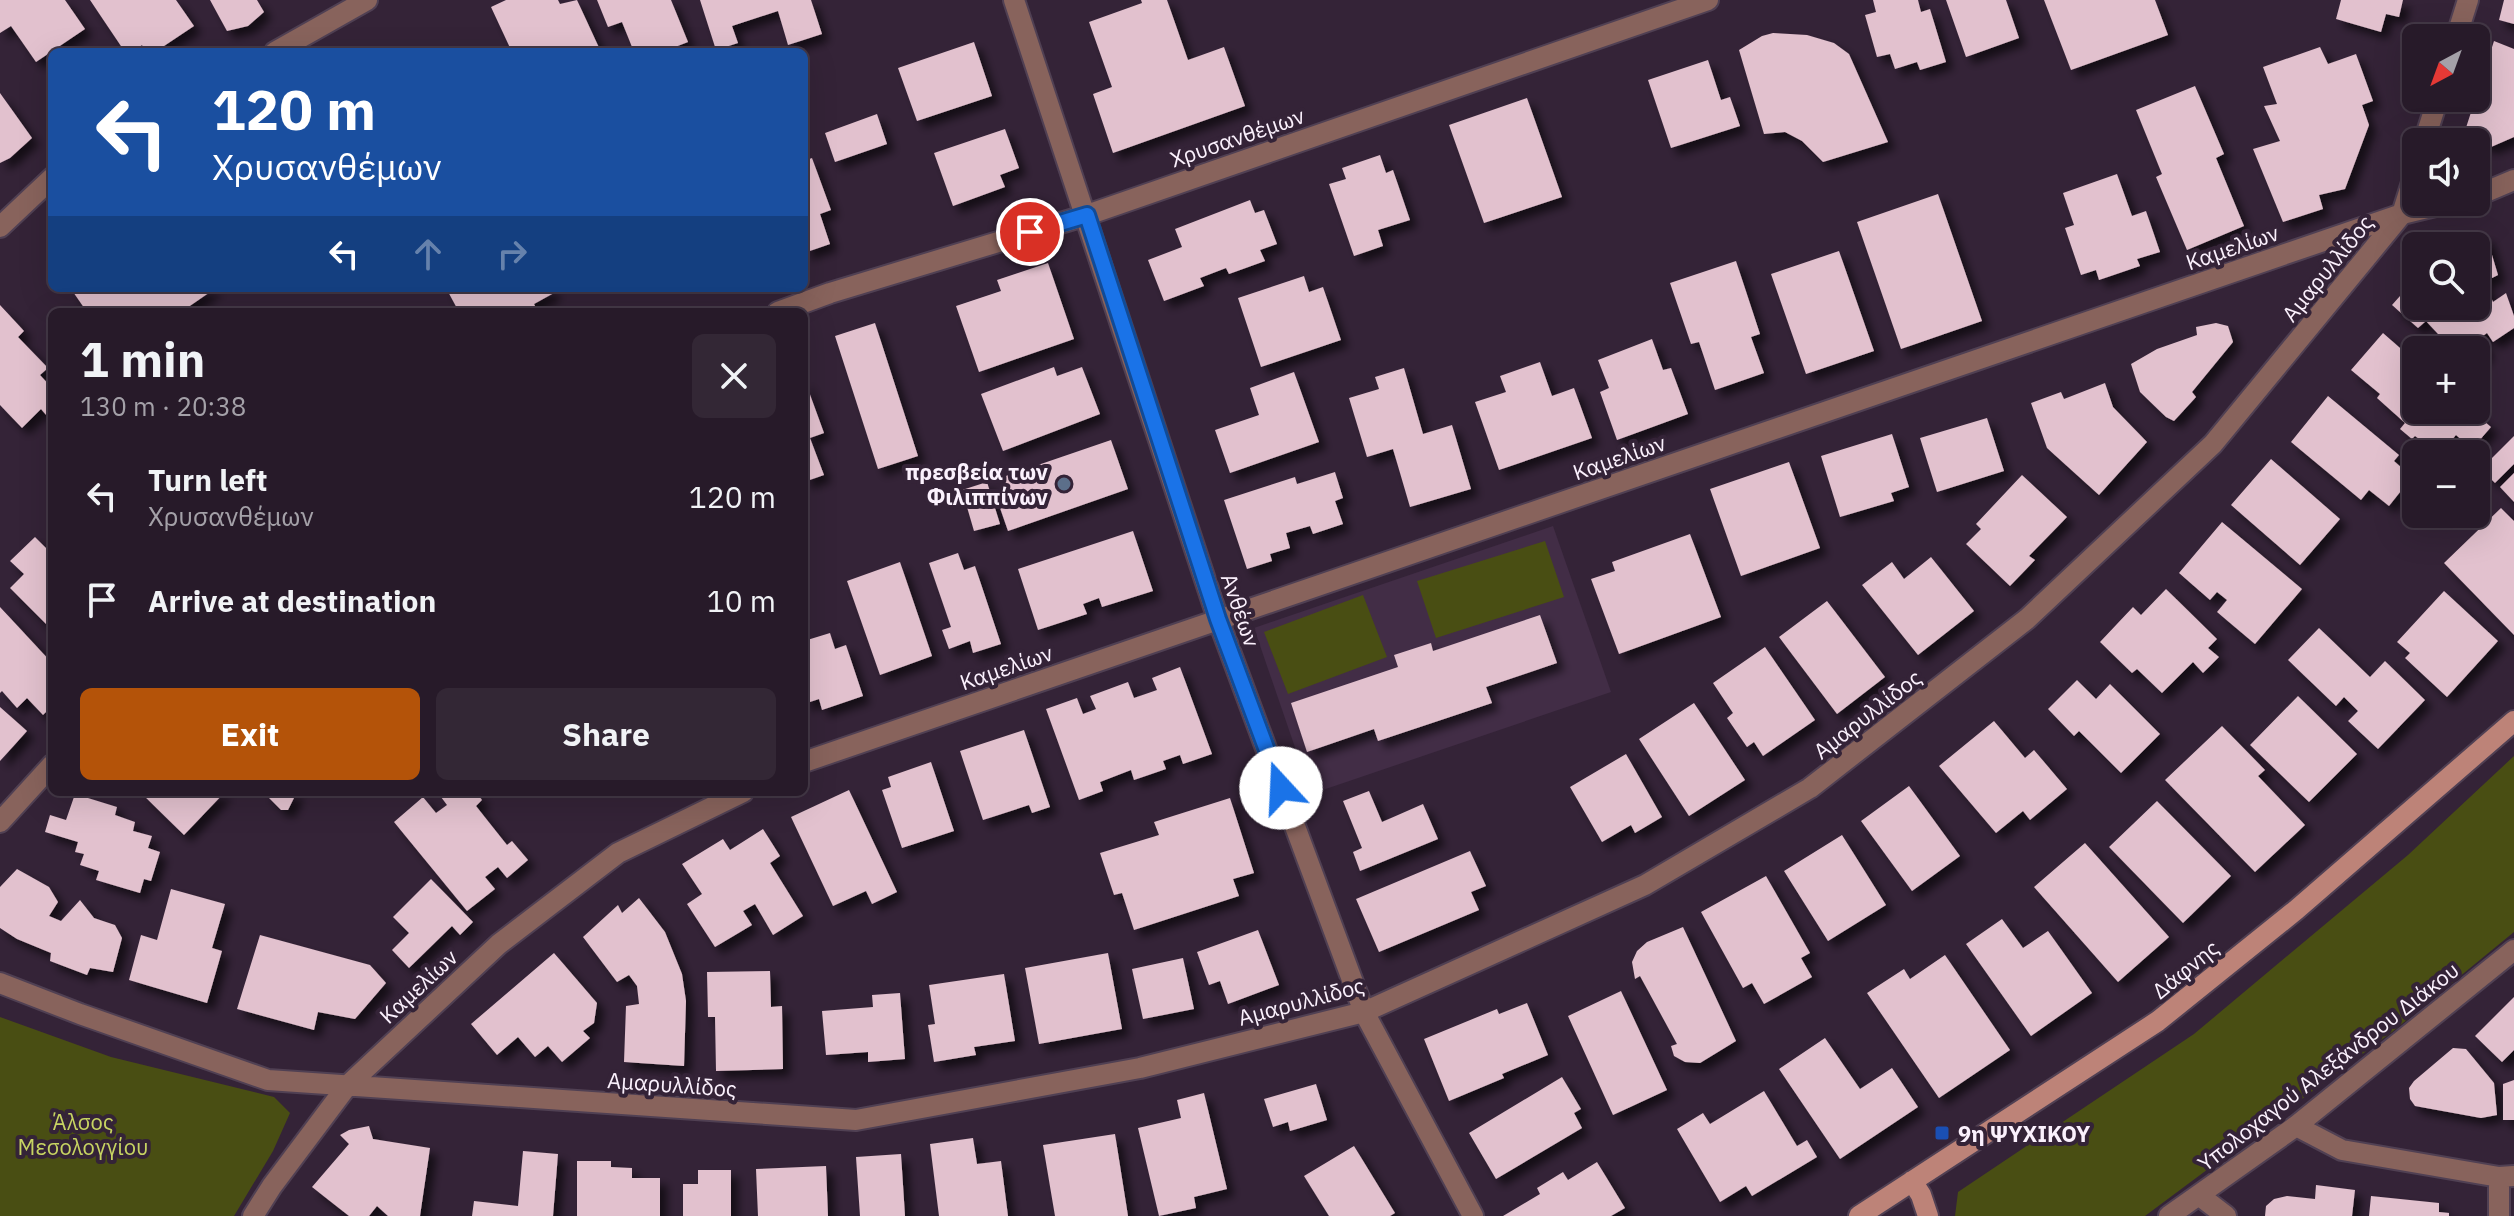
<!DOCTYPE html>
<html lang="en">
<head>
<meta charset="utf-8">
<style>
	body { margin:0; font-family:"IBM Plex Sans",sans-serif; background:#332735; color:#f1f3f6; height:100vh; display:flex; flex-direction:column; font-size:30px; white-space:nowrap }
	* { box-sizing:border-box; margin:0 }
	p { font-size:26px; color:#a4a1a8 }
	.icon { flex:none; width:44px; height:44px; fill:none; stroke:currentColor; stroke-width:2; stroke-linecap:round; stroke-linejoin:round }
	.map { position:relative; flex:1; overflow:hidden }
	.drawer { position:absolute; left:48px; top:308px; width:760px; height:488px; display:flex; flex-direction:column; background:#271a29; border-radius:12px; box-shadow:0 8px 32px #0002,0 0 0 2px #433846 }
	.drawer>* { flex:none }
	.banner { position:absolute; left:48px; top:48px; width:760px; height:244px; border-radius:12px; box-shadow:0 8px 32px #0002,0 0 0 2px #433846; background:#1a4fa0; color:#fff; overflow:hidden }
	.needle { width:52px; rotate:221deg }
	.fabs { position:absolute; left:2402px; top:24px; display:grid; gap:16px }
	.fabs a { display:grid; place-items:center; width:88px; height:88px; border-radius:12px; background:#271a29; box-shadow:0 8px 32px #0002,0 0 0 2px #433846; font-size:40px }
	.pin { position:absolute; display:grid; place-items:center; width:68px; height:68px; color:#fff; margin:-34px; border:4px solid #fff; border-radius:50%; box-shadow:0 2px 8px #0007 }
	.me { position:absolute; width:88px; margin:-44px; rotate:340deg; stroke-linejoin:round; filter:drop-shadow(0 0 6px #0008) }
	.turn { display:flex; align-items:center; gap:28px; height:168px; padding:0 32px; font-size:36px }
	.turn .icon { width:104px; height:104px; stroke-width:2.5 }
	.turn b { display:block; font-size:56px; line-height:68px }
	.lanes { display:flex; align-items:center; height:76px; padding:0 32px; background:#0003; justify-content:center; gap:40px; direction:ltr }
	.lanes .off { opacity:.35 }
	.round { display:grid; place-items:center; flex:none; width:84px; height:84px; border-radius:12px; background:#332735 }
	.overview { display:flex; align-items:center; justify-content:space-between; height:136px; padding:0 32px }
	h1 { font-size:48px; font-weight:800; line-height:60px }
	.button { display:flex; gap:16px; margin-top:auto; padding:16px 32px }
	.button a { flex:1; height:92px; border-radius:12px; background:#b45309; color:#fff; font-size:32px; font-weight:800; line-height:92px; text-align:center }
	.button a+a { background:#332735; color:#f1f3f6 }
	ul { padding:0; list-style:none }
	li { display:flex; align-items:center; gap:24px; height:104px; padding:0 32px }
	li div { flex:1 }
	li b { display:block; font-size:30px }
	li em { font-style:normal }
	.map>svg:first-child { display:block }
	.built { fill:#422d46 }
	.green { fill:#494e13 }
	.building { fill:#e2c1ce; filter:url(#shadow) }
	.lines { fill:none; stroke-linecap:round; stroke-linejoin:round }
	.street-casing { stroke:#504053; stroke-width:24 }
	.secondary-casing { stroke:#504053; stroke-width:24 }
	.street { stroke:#88635c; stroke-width:20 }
	.secondary { stroke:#bd8378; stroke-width:20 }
	.route-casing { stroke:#114b97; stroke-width:20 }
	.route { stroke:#1a73e8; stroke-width:14 }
	.service-dot { fill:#5c6f8a; stroke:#342337; stroke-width:3 }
	.transit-dot { fill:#1a4fb4; stroke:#342337; stroke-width:3 }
	.labels { text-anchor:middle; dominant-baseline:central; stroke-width:8; stroke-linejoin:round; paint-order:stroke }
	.street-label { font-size:22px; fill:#fbf1fd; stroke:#342337 }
	.poi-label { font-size:22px; font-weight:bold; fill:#fbf1fd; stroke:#342337; text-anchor:end }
	.park-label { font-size:22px; fill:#c7d462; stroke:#342337 }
</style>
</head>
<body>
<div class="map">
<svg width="2514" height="1216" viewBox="0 0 2514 1216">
	<defs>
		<filter id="shadow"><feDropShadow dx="7" dy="7" stdDeviation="4" flood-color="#0009"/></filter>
	</defs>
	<rect width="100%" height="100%" fill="#342337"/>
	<!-- built -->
	<path class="built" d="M1553,526l58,166 -300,102 -57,-166z"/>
	<!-- green -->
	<path class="green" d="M1545,541l19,56 -128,41 -19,-57z
		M1363,595l24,62 -99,37 -24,-62z
		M2514,756v176l-122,100 -247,184h-190l3,-24 236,-158 214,-179z
		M0,1017l111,40 163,40 16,16 -17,38 -39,65h-234z"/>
	<!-- building -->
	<path class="building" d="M0,0h65l20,29 -49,33 -25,-36 -11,7z
		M90,0h86l18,26 -39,26h-9l-4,-7 -10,7h-7z
		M210,0h47l7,12 -16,14 -21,5z
		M506,0h52l2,4 17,-4 24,52h-89l-21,-45z
		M597,0h74l17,42 -26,10h-28l-12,-30 -14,5z
		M700,0h111l11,34 -34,11 -10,-34 -46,15 6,17 -22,7z
		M1141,0h26l21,60 36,-13 21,59 -132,47 -20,-59 19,-7 -23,-65 53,-19z
		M1873,0h45l3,12 9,-3 16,53 -26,8 -3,-8 -22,7 -5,-15 -13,3 -12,-42 11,-3z
		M1946,0h60l13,38 -53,19z
		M2044,0h111l13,35 -97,35z
		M2341,0h62l-4,17 -13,-3 -5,18 -45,-13z
		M2504,0h10v24l-15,-4z
		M1773,33l34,2 27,8 15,11 39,88 -65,20 -21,-21 -17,-9 -21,2 -25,-84 23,-14z
		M2494,41l20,8v88l-23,10 -28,-10z
		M974,42l18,54 -75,25 -19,-53z
		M2320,47l8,17 28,-10 17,47 -11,4 7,20 -24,64 -26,6 4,14 -40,13 -30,-73 27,-8 -16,-35 13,-2 -14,-37z
		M1708,60l13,40 9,-3 10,29 -69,22 -23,-68z
		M2195,86l29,68 -8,4 28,68 -57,24 -31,-73 6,-3 -26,-64z
		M0,93l32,45 -22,20 -10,5z
		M1527,98l35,99 -78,26 -35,-98z
		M877,114l10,30 -52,18 -10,-29z
		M1005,129l14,39 -19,7 5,12 -52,19 -19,-53z
		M1380,155l6,18 7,-3 17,50 -32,10 5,16 -29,10 -25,-72 17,-5 -4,-11z
		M812,158l19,52 -11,4 10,30 -26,9v-92z
		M2117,174l15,42 14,-5 14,41 -23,7 3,7 -41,14 -3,-10 -15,5 -16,-47 9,-3 -11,-32z
		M1938,194l44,127 -81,28 -44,-127z
		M1250,200l5,13 9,-3 13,34 -17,6 5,11 -36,13 -3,-6 -26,10 4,8 -40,15 -16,-41 34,-13 -7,-18z
		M2486,235l12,40 -14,7 9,20 13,-9 8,23v12l-21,14 -6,-9 -7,5 7,13 -11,11v-12h-35l-9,-9 6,-7 -12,-13 -8,7 -26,-23 24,-27v28h60v-60h-13z
		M1839,251l35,100 -68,23 -35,-100z
		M1736,261l24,73 -9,3 13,36 -49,17 -16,-48 -8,2 -21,-61z
		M1048,263l26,76 -95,33 -23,-66 45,-15 -4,-11z
		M1304,276l5,16 14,-5 18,53 -80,27 -23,-69z
		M73,288h143l-35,24h-94l-16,-23z
		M446,288h105l3,5 -20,11 4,8h-79z
		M0,305l24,26 -6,6 30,31 -8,7 12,13v23l-5,5 -6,-7 -19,19 -22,-23z
		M875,323l43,133 -40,13 -43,-133z
		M2216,323l12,3 5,16 -41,50 4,5 -22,24 -8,-4 -26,-25 -9,-28 26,-15 40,-14 -1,-8z
		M2383,333l33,29v48h59l-2,2 18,15 -19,22 -16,-14 -16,19 -25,-18 -3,3 -12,-10 5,-6 -28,-25 3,-4 -29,-24z
		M1652,339l11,31 8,-2 17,46 -71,26 -17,-48 9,-4 -11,-28z
		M1540,362l12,34 22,-8 18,50 -93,32 -24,-68 31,-10 -6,-16z
		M1054,367l3,9 25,-9 18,47 -97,37 -22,-57z
		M1404,368l19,66 29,-9 19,64 -61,18 -17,-58 -26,8 -18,-59 30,-9 -4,-12z
		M1294,372l25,70 -89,31 -15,-43 44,-15 -9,-27z
		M804,378l20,55 -14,5 14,37 -20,7z
		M2105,383l8,24 34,35 -48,53 -52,-47 -16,-45 30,-11 3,7z
		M2328,396l71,59 -5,6 18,16 -23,29 -20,-16 -8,10 -70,-58z
		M1987,418l17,53 -67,21 -17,-54z
		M1892,434l17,53 -18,6 3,8 -54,16 -19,-61z
		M2514,436v28l-19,19 -14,-14z
		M1111,440l17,49 -120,42 -9,-26 10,-3 -9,-24z
		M2271,459l69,60 -40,46 -69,-60z
		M1789,462l31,86 -79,28 -31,-87z
		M1335,472l8,26 -8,3 8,23 -30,10 -3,-8 -24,7 4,15 -20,6 2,7 -25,8 -23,-69 71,-23 2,7z
		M2514,473v29l-14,-15z
		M2022,475l45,42 -38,39 6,4 -25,26 -44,-42 15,-15 -5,-5z
		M987,482l13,42 -26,7 -12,-41z
		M2501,508l13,13v114l-70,-72z
		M2222,522l80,67 -47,55 -38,-32 10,-12 -10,-8 -7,8 -31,-27z
		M1133,531l20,60 -51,16 -3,-9 -16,6 4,10 -49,16 -20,-61z
		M1690,534l31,83 -102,37 -28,-75 24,-8 -3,-9z
		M35,537l17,17v76l-42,-42 14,-14 -14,-13z
		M958,553l6,17 11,-4 26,78 -28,9 -3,-12 -21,8 -7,-19 9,-3 -22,-64z
		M1931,557l43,54 -56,44 -56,-70 30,-23 12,17z
		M900,562l32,94 -52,19 -33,-94z
		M2166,589l51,50 -9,9 11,9 -16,16 -10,-11 -31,31 -25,-24 -5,4 -32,-31 33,-35 8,8z
		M2444,591l54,50 -51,56 -42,-39 5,-5 -13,-11z
		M1827,601l58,76 -48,37 -58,-77z
		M0,607l52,56v43l-9,9 -16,-17 -10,10 -15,-17 -2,2z
		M1540,615l17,48 -71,24 6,16 -114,38 -4,-12 -67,23 -16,-49 107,-36 -4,-12 37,-12 2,8z
		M2319,628l51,49 15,-16 40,39 -47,49 -30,-28 10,-10 -14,-14 -8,9 -48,-46z
		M830,633l5,16 11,-4 17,51 -41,14 -3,-11 -15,5v-63z
		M1765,647l50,73 -52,36 -9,-14 -7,5 -20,-29 6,-5 -20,-30z
		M1180,667l32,87 -29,10 -3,-9 -17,6 3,8 -32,11 -3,-10 -31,12 3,9 -24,9 -33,-91 31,-11 6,16 13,-5 -6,-13 38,-14 6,16 23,-8 -5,-12z
		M2077,680l19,19 14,-15 50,50 -39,39 -42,-42 -5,5 -26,-27z
		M2298,696l59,58 -48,48 -59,-57z
		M1694,703l51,77 -56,36 -50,-77z
		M0,707l27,24 -27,30z
		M1994,721l31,37 9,-8 33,39 -37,31 -7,-9 -27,22 -57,-67z
		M2222,726l43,44 -7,6 47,49 -50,47 -90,-92z
		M1024,730l26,77 -18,6 -3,-8 -46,15 -23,-69z
		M1626,754l36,63 -27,16 -4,-8 -29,17 -32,-55z
		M931,762l23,69 -52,17 -20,-58 9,-3 -3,-10z
		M1909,786l51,70 -48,35 -51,-70z
		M849,790l48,102 -25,12 -6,-13 -33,15 -42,-89z
		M1369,791l13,31 41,-18 15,35 -78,32 -7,-19 9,-4 -19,-47z
		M140,792h85l-41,43z
		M263,792h34l-9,18h-7z
		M447,792h29l6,8 -6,6 31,39 5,-4 16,19 -21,18 -9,-11 -13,10 10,12 -28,22 -73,-89 29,-25 13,16 11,-8 -6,-8z
		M75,794l42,13 -2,8 20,7 -2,9 19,5 -4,12 12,4 -9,29 -7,-2 -4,14 -44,-13 3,-9 -19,-6 4,-11 -9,-2 3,-10 -33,-10 5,-17 16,5z
		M1230,798l24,75 -21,6 6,17 -105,34 -12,-37 -8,2 -14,-42 59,-18 -5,-13z
		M2157,801l74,75 -48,47 -74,-76z
		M763,829l17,27 -10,7 33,53 -30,19 -18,-31 -12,7 9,14 -37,22 -28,-43 15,-10 -20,-30 41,-25 7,11z
		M1842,835l44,70 -58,36 -44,-70z
		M2085,843l84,94 -51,45 -84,-95z
		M1470,851l16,35 -15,6 8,18 -100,42 -23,-53z
		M17,869l32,18 9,15 -9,14 12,5 19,-21 14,18 21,7 7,13 -9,34 -23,-4 -3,7 -37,-14 1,-8 -34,-14 -17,-11v-41z
		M1766,876l44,77 -9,5 11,19 -48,27 -12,-21 -9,5 -42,-76z
		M431,879l42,43 -13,13 -8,-9 -43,42 -17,-18 17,-17 -16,-16z
		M171,889l54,15 -13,44 10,3 -15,52 -78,-23 12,-45 16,5z
		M639,898l26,34 17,42 4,27 -2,65 -60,-4 2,-56 13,-2 -2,-18 -8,-11 -12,7 -34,-45 35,-32 4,8z
		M2002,919l21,29 25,-17 44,62 -61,43 -65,-92z
		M1683,927l53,114 -36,22 -15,-1 -11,-6 -3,-10 6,-2 -37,-68 -5,3 -3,-17 5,-11 10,-9z
		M1258,930l21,55 -51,19 -8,-23 -11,4 -12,-33z
		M260,935l110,30 16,18 -31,36 -37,-7 -4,18 -77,-21z
		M554,953l43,50 -3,20 -11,8 7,7 -28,24 -14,-16 -13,11 -17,-20 -21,18 -26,-31z
		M1108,953l14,76 -83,15 -14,-76z
		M1945,955l65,95 -71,48 -72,-105 37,-24 6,10z
		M1183,958l11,51 -51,10 -11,-50z
		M770,971l1,36 11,-1 1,63 -67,2 -1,-54h-7l-1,-45z
		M1004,974l11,67 -41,6 2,8 -42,7 -6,-37 7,-1 -6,-39z
		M1621,991l46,99 -54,25 -45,-99z
		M900,993l5,66 -37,3v-10l-42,3 -4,-44 51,-4 -1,-12z
		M2514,997v53l-12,12 -27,-26z
		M1527,1003l21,52 -46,19 2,4 -55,23 -25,-62 73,-30 2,5z
		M1825,1038l35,51 32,-21 26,39 -78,52 -61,-90z
		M2453,1048l13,1 28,34 3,32 -16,3 -66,-12 -5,-7 -1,-11 5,-7z
		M1562,1077l19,32 -7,4 8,15 -86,51 -27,-46z
		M2514,1080v40h-11v-36z
		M1316,1084l11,36 -37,11 -2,-9 -15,5 -9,-28z
		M1764,1091l33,55 10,-6 10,17 -65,39 -6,-10 -26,16 -43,-73 26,-16 7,11z
		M1204,1093l23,96 -33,8 2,11 -37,8 -21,-88 43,-10 -4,-18z
		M369,1126l4,13 57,9 -10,68h-32l-11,-10 -8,10h-20l-37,-29 37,-43 -9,-9 9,-5z
		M1115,1134l13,82h-73l-12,-71z
		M973,1138l4,26 24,-3 7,55h-69l-9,-72z
		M1354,1146l41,67 -5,3h-61l-25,-40z
		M523,1151l35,3 -5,62h-81l2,-15 44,5z
		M901,1154l4,62h-45l-4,-59z
		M577,1161h34v6l21,1v10h28v38h-83z
		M1597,1162l28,46 -14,8h-108l37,-22 -3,-6 26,-16 5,8z
		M826,1166l2,50h-70l-2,-47z
		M698,1170h33v46h-48v-32h15z
		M2316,1185l39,5 -3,26h-87l1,-10 8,-7 13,-3 28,3z
		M2371,1196l68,7v9l10,1v3h-80z"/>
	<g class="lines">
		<!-- street casing -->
		<g class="street-casing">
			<path id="street" d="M1014,0l204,619 146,393 109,204
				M2456,38l12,-38
				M275,52l92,-52
				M2424,142l14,-44
				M2476,196l38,-16
				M0,227l52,-49
				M778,312l52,-19 257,-78 621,-215
				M804,762l1598,-548 50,-12
				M0,822l52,-57
				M0,983l80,31 188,66 588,40 284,-52 224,-56 281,-127 165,-97 217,-169 186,-175 189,-230 14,-44
				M2296,1126l46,24 157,27 15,-1
				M2200,1196l26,20
				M253,1216l19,-30 75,-100 152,-142 119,-91 125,-61
				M2169,1216l127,-90 218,-176
				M2499,1216v-39"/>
		</g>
		<!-- secondary casing -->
		<g class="secondary-casing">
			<path id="secondary" d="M1912,1181l9,14 7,21
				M1859,1216l299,-195 138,-111 218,-189"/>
		</g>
		<!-- street -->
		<use href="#street" class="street"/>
		<!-- secondary -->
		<use href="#secondary" class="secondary"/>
	</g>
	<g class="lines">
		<!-- route casing -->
		<g class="route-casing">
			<path id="route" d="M1030,232l57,-17 131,404 63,169"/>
		</g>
		<!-- route -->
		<use href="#route" class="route"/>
	</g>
	<!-- markers -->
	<circle class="service-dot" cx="1064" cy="484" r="8"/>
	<rect class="transit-dot" x="1934" y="1125" width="16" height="16" rx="4"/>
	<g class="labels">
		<!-- street labels -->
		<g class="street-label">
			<text transform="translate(1237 137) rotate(-19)">Χρυσανθέμων</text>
			<text transform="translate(2232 247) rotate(-19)">Καμελίων</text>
			<text transform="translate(2327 268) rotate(-51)">Αμαρυλλίδος</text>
			<text transform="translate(1619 457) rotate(-19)">Καμελίων</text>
			<text transform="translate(1241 610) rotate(71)">Ανθέων</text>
			<text transform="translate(1006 667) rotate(-19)">Καμελίων</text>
			<text transform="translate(1867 714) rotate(-38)">Αμαρυλλίδος</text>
			<text transform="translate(2185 969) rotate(-39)">Δάφνης</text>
			<text transform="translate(418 986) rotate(-43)">Καμελίων</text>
			<text transform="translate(1301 1001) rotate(-15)">Αμαρυλλίδος</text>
			<text transform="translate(2328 1066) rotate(-38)">Υπολοχαγού Αλεξάνδρου Διάκου</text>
			<text transform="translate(672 1084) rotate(4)">Αμαρυλλίδος</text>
		</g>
		<!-- poi labels -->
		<g class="poi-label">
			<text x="1048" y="471">πρεσβεία των<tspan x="1048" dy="25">Φιλιππίνων</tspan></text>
			<text x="1958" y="1133" text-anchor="start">9η ΨΥΧΙΚΟΥ</text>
		</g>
		<!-- park labels -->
		<g class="park-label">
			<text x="83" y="1121">Άλσος<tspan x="83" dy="25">Μεσολογγίου</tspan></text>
		</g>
	</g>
</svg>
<div class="fabs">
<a><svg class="needle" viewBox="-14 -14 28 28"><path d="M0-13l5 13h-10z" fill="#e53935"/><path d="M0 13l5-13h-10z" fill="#a4a1a8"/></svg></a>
<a><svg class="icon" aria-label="sound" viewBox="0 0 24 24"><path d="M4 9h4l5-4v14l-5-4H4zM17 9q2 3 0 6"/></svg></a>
<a><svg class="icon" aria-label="search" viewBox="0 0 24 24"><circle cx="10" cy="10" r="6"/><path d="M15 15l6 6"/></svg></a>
<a>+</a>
<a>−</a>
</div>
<div class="pin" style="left:1030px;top:232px;background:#d93025"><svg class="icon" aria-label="arrive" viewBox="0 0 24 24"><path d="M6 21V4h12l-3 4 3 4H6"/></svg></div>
<svg class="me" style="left:1281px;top:788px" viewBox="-20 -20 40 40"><circle r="19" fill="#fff"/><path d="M0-13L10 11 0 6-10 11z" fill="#1a73e8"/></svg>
<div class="banner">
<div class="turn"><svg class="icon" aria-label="left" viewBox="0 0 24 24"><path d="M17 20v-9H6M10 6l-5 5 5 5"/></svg><div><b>120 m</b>Χρυσανθέμων</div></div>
<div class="lanes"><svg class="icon" aria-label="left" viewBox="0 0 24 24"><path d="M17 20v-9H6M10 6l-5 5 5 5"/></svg><svg class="icon off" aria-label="ahead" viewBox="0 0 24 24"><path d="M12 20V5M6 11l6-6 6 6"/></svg><svg class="icon off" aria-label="right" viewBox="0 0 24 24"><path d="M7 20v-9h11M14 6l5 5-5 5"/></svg></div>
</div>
<section class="drawer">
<div class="overview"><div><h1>1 min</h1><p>130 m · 20:38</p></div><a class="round"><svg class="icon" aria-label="close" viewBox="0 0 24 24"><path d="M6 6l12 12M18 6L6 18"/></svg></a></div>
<ul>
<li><svg class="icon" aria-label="left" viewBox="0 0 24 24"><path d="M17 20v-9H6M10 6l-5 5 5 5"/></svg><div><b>Turn left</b><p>Χρυσανθέμων</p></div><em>120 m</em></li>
<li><svg class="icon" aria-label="arrive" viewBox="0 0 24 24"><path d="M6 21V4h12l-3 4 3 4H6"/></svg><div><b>Arrive at destination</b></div><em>10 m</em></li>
</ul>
<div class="button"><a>Exit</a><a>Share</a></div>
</section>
</div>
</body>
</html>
